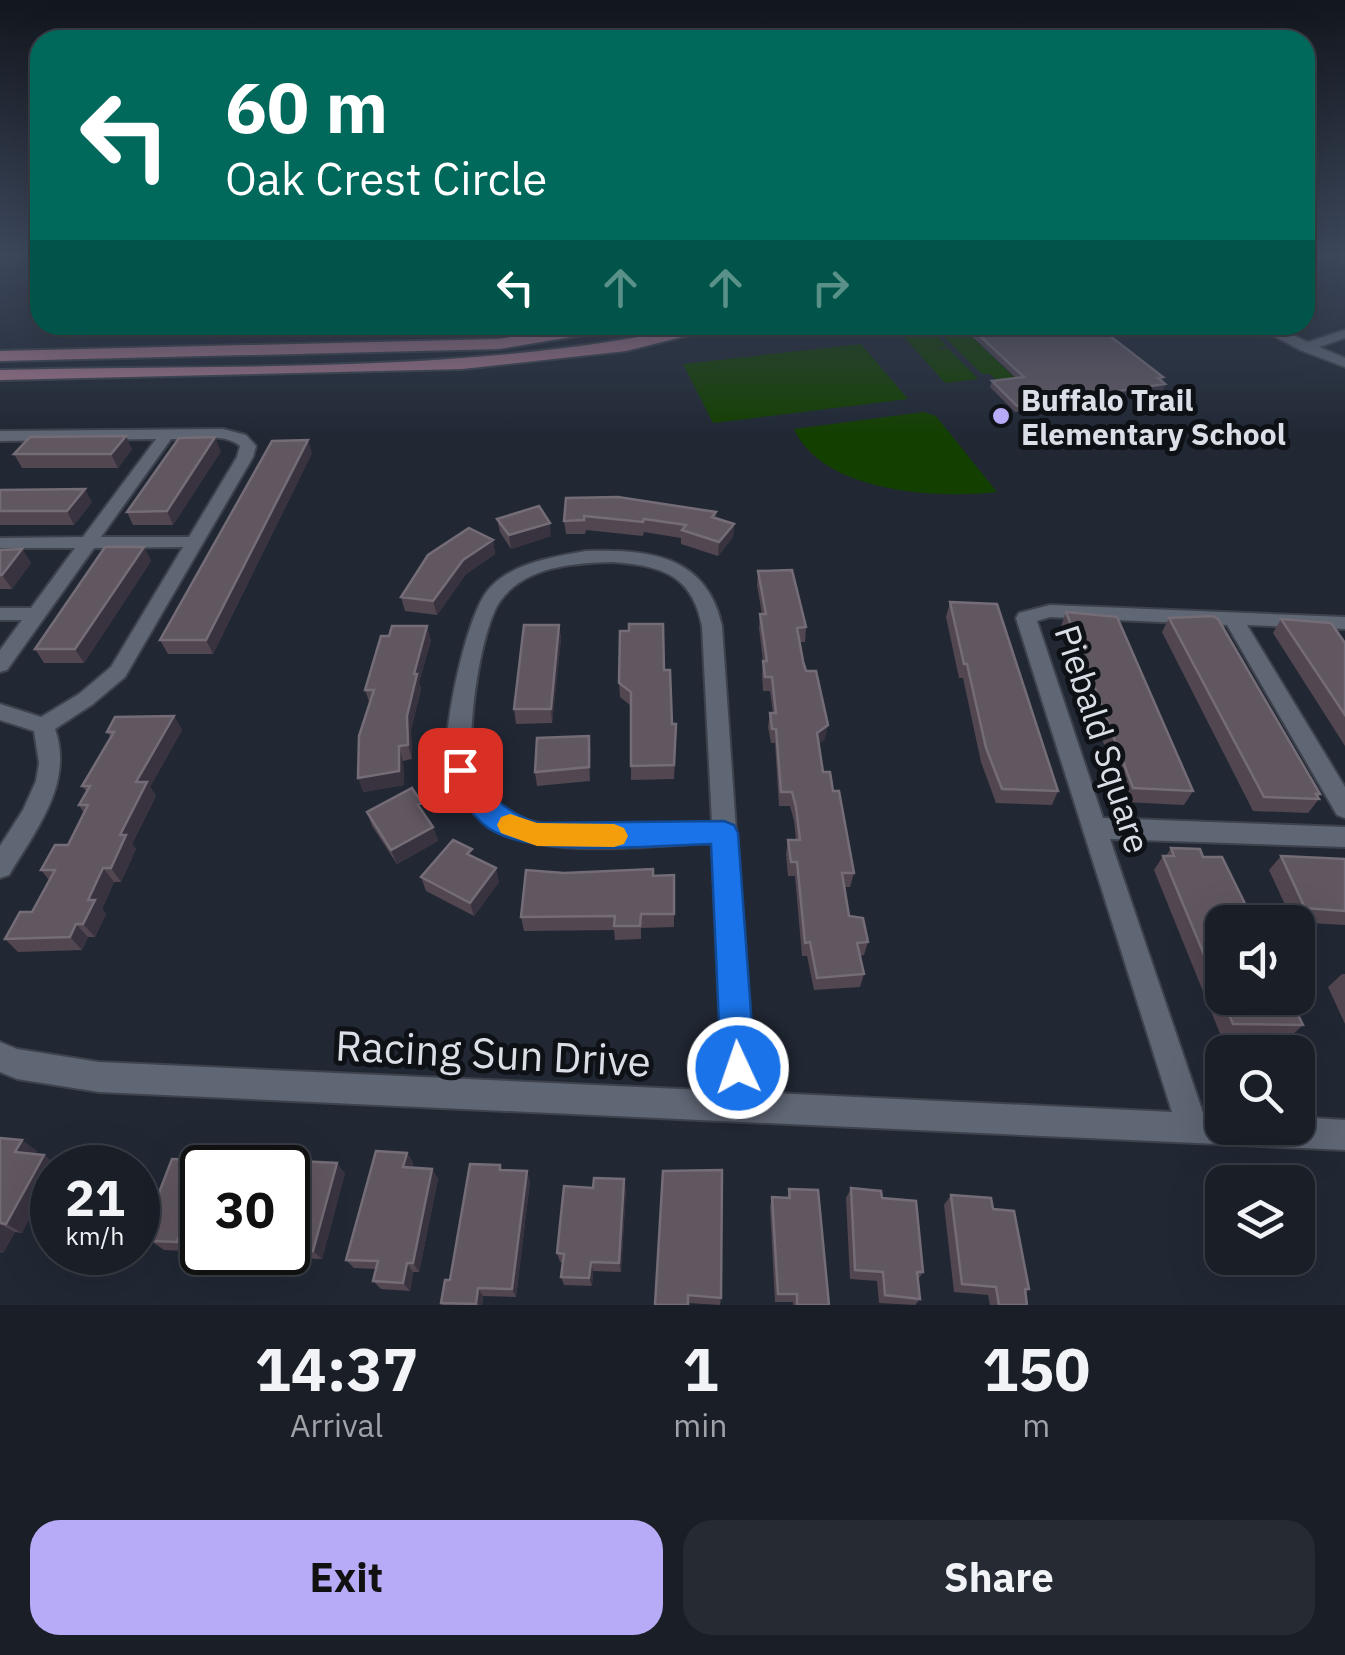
<!DOCTYPE html>
<html lang="en">
<head>
<meta charset="utf-8">
<style>
	body { margin:0; font-family:"IBM Plex Sans",sans-serif; background:#262b33; color:#f1f3f6; height:100vh; display:flex; flex-direction:column; font-size:38px; white-space:nowrap }
	* { box-sizing:border-box; margin:0 }
	p { font-size:32px; color:#9fa2a7 }
	.icon { flex:none; width:55px; height:55px; fill:none; stroke:currentColor; stroke-width:2; stroke-linecap:round; stroke-linejoin:round }
	.map { position:relative; height:1305px; overflow:hidden }
	.sheet { display:flex; flex-direction:column; background:#191e27; flex:1 }
	.sheet>* { flex:none }
	.hud { position:absolute; left:30px; top:30px; width:1285px; height:305px; border-radius:30px; box-shadow:0 10px 40px #0002,0 0 0 2px #373c44; background:#00695c; color:#fff; overflow:hidden }
	.tools { position:absolute; left:1205px; top:905px; display:grid; gap:20px }
	.tools a { display:grid; place-items:center; width:110px; height:110px; border-radius:20px; background:#191e27; box-shadow:0 10px 40px #0002,0 0 0 2px #373c44; font-size:50px }
	.speed { position:absolute; left:30px; top:1145px; display:flex; gap:20px; font-size:50px; font-weight:700; text-align:center }
	.speed>* { display:grid; place-content:center; width:130px; height:130px; border-radius:50%; background:#191e27; box-shadow:0 10px 40px #0002,0 0 0 2px #373c44; line-height:1 }
	.speed small { font-size:25px; font-weight:400 }
	.speed .limit { border:5px solid #111; border-radius:15px; background:#fff; color:#111 }
	.pin { position:absolute; display:grid; place-items:center; width:85px; height:85px; color:#fff; margin:-42px; border-radius:20px; box-shadow:0 5px 15px #0006 }
	.me { position:absolute; width:110px; margin:-55px; rotate:357deg; stroke-linejoin:round; filter:drop-shadow(0 0 8px #0008) }
	.turn { display:flex; align-items:center; gap:35px; height:210px; padding:0 30px; font-size:45px }
	.turn .icon { width:130px; height:130px; stroke-width:2.5 }
	.turn b { display:block; font-size:70px; line-height:85px }
	.lanes { display:flex; align-items:center; height:95px; padding:0 30px; background:#0003; justify-content:center; gap:50px; direction:ltr }
	.lanes .off { opacity:.35 }
	.eta { display:flex; justify-content:space-evenly; align-items:center; height:170px; text-align:center }
	.eta b { font-size:60px; font-weight:700; line-height:70px }
	.cta { display:flex; gap:20px; margin-top:auto; padding:20px 30px }
	.cta a { flex:1; height:115px; border-radius:30px; background:#b7abf7; color:#111; font-size:40px; font-weight:700; line-height:115px; text-align:center }
	.cta a+a { background:#262b33; color:#f1f3f6 }
	.map>svg:first-child { display:block }
	.green { fill:#133f00 }
	.lines { fill:none; stroke-linecap:round; stroke-linejoin:round }
	.minor-casing { stroke:#3d424c; stroke-width:4 }
	.major-casing { stroke:#3d424c; stroke-width:4 }
	.minor { fill:#5f6674; fill-rule:evenodd }
	.major { fill:#a07488; fill-rule:evenodd }
	.wall { fill:#524651 }
	.shaded-wall { fill:#38333f }
	.building { fill:#615761; stroke:#746c76; stroke-width:2.5 }
	.route { fill:#1a73e8; stroke:#114b97; stroke-width:2.5 }
	.slow { fill:#f59e0b }
	.poi-dot { fill:#b7abf7; stroke:#0e1116; stroke-width:4 }
	.labels { text-anchor:middle; dominant-baseline:central; stroke-width:10; stroke-linejoin:round; paint-order:stroke }
	.far-poi-label { font-size:30px; font-weight:bold; fill:#dadfe7; stroke:#0e1116; text-anchor:start }
	.street-label { font-size:35px; fill:#dadfe7; stroke:#0e1116 }
	.near-street-label { font-size:42px; fill:#dadfe7; stroke:#0e1116 }
</style>
</head>
<body>
<div class="map">
<svg width="1345" height="1305" viewBox="0 0 1345 1305">
	<rect width="100%" height="100%" fill="#212834"/>
	<!-- green -->
	<path class="green" d="M927,325l20,21 -13,3 14,-1 30,31 -33,4 -50,-56z
		M968,333l44,42 6,3 -21,3 -7,-7h-8l-40,-39z
		M861,344l47,55 -195,24 -30,-59z
		M924,412l12,4 61,76c-59,7 -174,1 -203,-63z"/>
	<g class="lines">
		<!-- minor casing -->
		<g class="minor-casing">
			<path id="minor" d="M1254,325h16l38,17 37,-12v8l-26,9 26,11v9l-45,-17z
				M223,429l23,6 10,11 -3,11 -128,220 -32,27 -38,25c19,54 -19,101 -46,146l-9,3v-32l23,-36 13,-29 3,-18 -5,-32 -34,-11v-16l41,13 38,-23 32,-27 72,-120 -89,1 -87,122 -7,2v-22l22,-30h-22v-12h31l44,-60h-75v-10l83,-1 73,-98 -156,2v-10zM171,439c21,0 53,-7 69,7l-3,11 -48,80h-88z
				M586,551c62,-2 121,4 136,75l32,466 418,20 -156,-494 3,-5 31,-8 295,12v12l-98,-4 98,162v31l-8,-3 -110,-190 -177,-8 -13,4 66,197 242,9v20l-235,-8 93,274 19,1v14h76v-11l47,3v30l-1246,-58 -82,-13 -17,-7v-30l17,7 82,13 625,29 -12,-248c-63,2 -171,19 -225,-19 -22,-16 -38,-45 -40,-72 -2,-33 20,-137 41,-162 23,-27 64,-33 98,-39zM613,562c48,4 79,12 89,64l10,197c-54,2 -160,15 -205,-11 -13,-7 -25,-20 -31,-33 -13,-32 4,-152 25,-179 25,-34 74,-37 112,-38z"/>
		</g>
		<!-- major casing -->
		<g class="major-casing">
			<path id="major" d="M1305,256h23l-23,5z
				M584,325h37l-8,5 -114,19 -499,12v-10l499,-12z
				M700,325h30l-104,26 -164,18 -462,11v-10c233,-6 472,5 700,-45z"/>
		</g>
		<!-- minor -->
		<use href="#minor" class="minor"/>
		<!-- major -->
		<use href="#major" class="major"/>
	</g>
	<!-- wall -->
	<path class="wall" d="M960,325h136l67,52 -2,4 4,3 -2,6 -95,15 -1,4 -52,3 -25,-25 2,-6 24,-3z
		M132,449l-14,19h-96l-8,-14z
		M221,451l-48,74h-40l-6,-13z
		M312,453l-99,201h-45l-8,-14z
		M0,490l92,12 -18,23h-74z
		M566,498l150,14v6l18,6 -1,13 -15,19 -37,-12v-6l-37,-6 -1,4 -57,-6 -1,4h-19l-2,-13z
		M497,519l54,17 -40,13 -11,-17z
		M493,540l2,14 -29,20 -29,41 -32,-4 -4,-14z
		M144,547l7,14 -67,102h-40l-9,-14z
		M22,549l9,14 -19,26h-12v-39z
		M758,571l48,56 -1,15h-6l4,19 22,78 -7,5 5,28 10,19 21,82 -4,14h-6l5,29 19,26 -4,13 -4,1 4,18 -4,13 -46,3 -7,-34h-5l-7,-80h-7l-2,-22 2,-14h8l-2,-19 -4,-15h-11l-4,-63h-4l-3,-16 2,-14h3l-3,-22h-7l-1,-16 1,-14 -4,-33 1,-14h2l-5,-29z
		M950,602l108,189 -6,14 -56,-2 -15,-41 -18,-84h-4l-13,-61z
		M1066,612l127,179 -9,14 -59,-3 -64,-176z
		M1169,618l151,176 -2,2 1,3 -11,14 -55,-2 -91,-179z
		M1281,619l64,24v103l-72,-113z
		M559,625l2,14 -9,84 -36,1 -2,-15z
		M389,636l42,4 -12,42 2,7 -10,41 1,29 -9,2 1,24 -41,7 7,-88 -5,-14z
		M664,670l12,68 -2,41 -43,1v-74l-11,-9 -1,-14z
		M174,716l8,14 -32,57 6,9 -24,48 4,5 -15,33h-7l-12,27 4,5 -11,23h-7l-6,13 -64,2 -13,-13 27,-27 17,-32 -8,-10 27,-25 16,-32 -5,-8 7,-14 -4,-5 29,-49 -4,-5z
		M589,736l1,45 -53,5 -2,-14z
		M367,812l59,5 7,10 5,14 -41,23 -25,-38z
		M1171,848l32,9 100,168 -13,12 -69,-1 -67,-166 9,-14h3z
		M1281,856l64,3v66l-52,-3 -24,-52z
		M474,857l25,25 -25,34 -48,-25 -5,-14z
		M564,873l110,2v52l-33,1v11l-26,1 -1,-10 -90,1 -3,-14z
		M1342,974h3v50l-17,-37z
		M0,1138l37,13 -2,3 24,12 -1,2h-6l-30,65 -7,-1 -12,21 -3,-1z
		M407,1153l6,10 -1,5 20,1 6,10 -19,93h-6l-3,19 -29,-2 -8,-8 3,-12 -22,-1 -8,-8z
		M172,1159l62,2 6,7h-38v66h-7l-6,17 -25,-1 -13,-9 5,-14 -8,-6z
		M500,1165l2,5 28,11 -14,116 -33,-1 -1,9h-40l-1,-2 9,-23z
		M288,1168l57,5 -23,86 -33,-1 -5,18 -25,-1 -11,-8 5,-15h35z
		M663,1171l58,127 -1,7 -32,-2z
		M851,1188l31,10 41,74 -5,8 2,19 -5,6 -36,-2 -2,-22 -27,-2 -4,-81z
		M626,1189l-5,83 -28,-1 -1,15 -28,-1 -3,-8 2,-15h-3l-3,-9z
		M789,1189l40,116h-36v-3h-18l-5,-95 2,-10 15,1z
		M951,1195l42,14 36,80 -4,4 2,12h-37l-2,-10 -34,-3 -10,-87z
		M62,1252h48l-4,9 -32,-2z"/>
	<!-- shaded-wall -->
	<path class="shaded-wall" d="M1165,384l-2,6 -95,15 1,-2 -3,-4z
		M126,436l6,13 -14,19 -7,-14z
		M215,437l6,14 -48,74 -6,-14z
		M308,440l4,13 -99,201 -7,-14z
		M85,489l7,13 -18,23 -7,-14z
		M550,523l1,13 -40,13 -2,-14z
		M734,524l-1,13 -15,19 1,-14z
		M493,540l2,14 -29,20 -29,41 -4,-14 30,-41z
		M144,547l7,14 -67,102 -9,-14z
		M22,549l9,14 -19,26 -10,-14z
		M559,625l2,14 -9,84 -1,-14z
		M427,626l4,14 -12,42 2,7 -10,41 1,29 -4,-14 -1,-29 7,-42z
		M174,716l8,14 -32,57 6,9 -24,48 4,5 -15,33 -10,-14 25,-86z
		M828,725l-3,14 -11,8 3,-14z
		M589,736l2,14 -1,31 -1,-14z
		M399,746l4,15 1,24 -41,7 -5,-14z
		M433,827l5,14 -41,23 -6,-14z
		M103,868l11,14 -12,27 4,5 -11,23 -12,-13 5,-24z
		M496,868l3,14 -25,34 -4,-13z
		M76,924l12,13 -6,13 -12,-13z
		M22,1140l15,11 -7,11 -15,-10z
		M123,1153l12,10h-17z
		M407,1153l6,10 -3,15 -7,-11z
		M44,1155l15,11 -1,2h-6v9l-30,56 -16,-9z
		M337,1163l8,10 -23,86 -9,-8z
		M137,1164l13,10 -12,30v-36h-2z
		M432,1169l6,10 -19,93 -6,-9z
		M527,1171l3,10 -14,116 -4,-8z
		M624,1179l2,10 -5,83 -2,-9z
		M0,1224l15,8 -12,21 -3,-2z
		M183,1225l12,9 -6,17 -12,-9z
		M92,1252h18l-4,9z
		M279,1252h4l6,6 -5,18 -10,-8z
		M591,1262l2,9 -1,15 -3,-8z
		M407,1263l6,9 -3,19 -7,-8z
		M478,1288l5,8 -1,9 -6,-1z"/>
	<!-- building -->
	<path class="building" d="M968,325h128l67,52 -5,1 7,6 -99,15 3,4 -52,3 -25,-25 32,-4z
		M126,436l-15,18h-97l16,-17z
		M215,437l-48,74 -40,1 52,-74z
		M308,440l-102,200h-46l112,-199z
		M85,489l-18,22h-67v-21z
		M618,497l98,15 -4,5 22,7 -15,18 -37,-12 4,-5 -42,-6 -1,3 -59,-6v4l-20,1 2,-23z
		M539,506l11,17 -41,12 -12,-16z
		M469,528l24,12 -30,20 -30,41 -32,-4 27,-42z
		M105,547h39l-69,102h-40z
		M22,549l-20,26h-2v-25z
		M792,570l14,57 -9,1 6,33 3,10h10l12,54 -11,8 6,39h7l3,19h6l15,82h-12l7,43 14,2 5,24 -11,1 7,31 -47,4 -7,-36 -5,1 -8,-81h-6l-3,-22h12l-4,-33 -4,-15h-11l-5,-63h-4l-2,-16h6l-4,-36h-7l-2,-16h4l-7,-47h6l-8,-43z
		M950,602l47,2 61,187 -56,-2 -16,-41 -19,-84h-3z
		M1066,612l51,5 76,174 -60,-3z
		M1213,616l5,3 102,175h-4l3,5 -55,-2 -95,-179z
		M1281,619l50,4 14,20v72z
		M629,624h34l1,46h6l2,54h4l-2,41 -43,1v-74l-12,-9 1,-52h9z
		M524,625h35l-8,84h-37z
		M392,626h35l-13,48h3l-10,42 1,29 -9,1v25l-41,7 1,-42 15,-46h-9l16,-54h8z
		M174,716l-38,66h11l-27,53h6l-15,33h-8l-15,32h7l-12,24h-7l-6,13 -65,2 15,-27h12l23,-42h-14l14,-25h13l20,-40h-9l11,-19h-8l32,-54h-7l8,-15z
		M589,736v31l-54,5 2,-34z
		M412,788l10,15 -4,2 15,22 -42,23 -24,-38z
		M453,840l19,9 -5,5 29,14 -26,35 -49,-26z
		M1171,848l29,1 3,8h19l32,65h-32v76h68l13,27 -70,-1 -70,-168h11z
		M1281,856l64,3v52l-40,-3z
		M653,869v7l21,-1v39h-33l-1,12h-26l1,-10 -94,1 5,-47 38,3z
		M0,1138l22,2 -7,12 29,3 -38,69 -6,-1z
		M80,1151l43,2 -5,10 19,1 -1,4h-64z
		M376,1151l31,2 -4,14 29,2 -19,94h-6l-4,20 -30,-2 5,-20 -32,-1z
		M172,1159l62,2 -2,7h-30v57h-19l-6,17 -26,-1 7,-20h-10z
		M278,1160l59,3 -24,88 -25,-1v-82h-12z
		M470,1164l30,1v5l27,1 -15,118 -34,-1 -2,16 -35,-1 4,-23h5z
		M722,1170l-1,128 -33,-3v10h-33l8,-134z
		M594,1178l30,1 -5,84 -28,-1 -2,16 -28,-1 3,-23 -7,-1 7,-67 29,2z
		M851,1188l30,3 1,7 34,3 7,71h-6l3,27 -35,-4 -2,-23 -28,-2z
		M789,1189l29,1 11,115h-32v-11h-19l-6,-97 18,1z
		M951,1195l40,3 2,11 21,2 15,78h-4l2,16h-28l-3,-18 -34,-3z
		M52,1211v23h-10z
		M253,1252h26l-5,16 -26,-1z"/>
	<!-- sky -->
	<linearGradient id="sky" x2="0" y2="1"><stop stop-color="#12161d"/><stop offset="0.58" stop-color="#3d485c"/><stop offset="1" stop-color="#3d485c" stop-opacity="0"/></linearGradient>
	<rect width="1345" height="438" fill="url(#sky)"/>
	<!-- route -->
	<path class="route" d="M460,760l9,3c18,31 34,48 68,60l187,-2 10,4 4,8 17,235 -5,12 -12,5 -12,-5 -5,-12 -10,-224c-55,1 -181,15 -224,-17 -19,-14 -29,-36 -40,-57l4,-7z"/>
	<!-- slow -->
	<path class="slow" d="M510,814l27,9 77,1 10,4 4,8 -4,8 -10,3 -77,-1 -36,-13 -4,-8 4,-8z"/>
	<!-- markers -->
	<circle class="poi-dot" cx="1001" cy="416" r="10"/>
	<g class="labels">
		<!-- far-poi labels -->
		<g class="far-poi-label">
			<text x="1021" y="399">Buffalo Trail<tspan x="1021" dy="34">Elementary School</tspan></text>
		</g>
		<!-- street labels -->
		<g class="street-label">
			<text transform="translate(1103 739) rotate(72)">Piebald Square</text>
		</g>
		<!-- near-street labels -->
		<g class="near-street-label">
			<text transform="translate(493 1053) rotate(3)">Racing Sun Drive</text>
		</g>
	</g>
</svg>
<div class="tools">
<a><svg class="icon" aria-label="sound" viewBox="0 0 24 24"><path d="M4 9h4l5-4v14l-5-4H4zM17 9q2 3 0 6"/></svg></a>
<a><svg class="icon" aria-label="search" viewBox="0 0 24 24"><circle cx="10" cy="10" r="6"/><path d="M15 15l6 6"/></svg></a>
<a><svg class="icon" aria-label="layers" viewBox="0 0 24 24"><path d="M12 4l9 5-9 5-9-5zM3 14l9 5 9-5"/></svg></a>
</div>
<div class="speed"><div>21<small>km/h</small></div><div class="limit">30</div></div>
<div class="pin" style="left:460px;top:770px;background:#d93025"><svg class="icon" aria-label="arrive" viewBox="0 0 24 24"><path d="M6 21V4h12l-3 4 3 4H6"/></svg></div>
<svg class="me" style="left:738px;top:1068px" viewBox="-20 -20 40 40"><circle r="17" fill="#1a73e8" stroke="#fff" stroke-width="3"/><path d="M0-11L8 9 0 5-8 9z" fill="#fff"/></svg>
<div class="hud">
<div class="turn"><svg class="icon" aria-label="left" viewBox="0 0 24 24"><path d="M17 20v-9H6M10 6l-5 5 5 5"/></svg><div><b>60 m</b>Oak Crest Circle</div></div>
<div class="lanes"><svg class="icon" aria-label="left" viewBox="0 0 24 24"><path d="M17 20v-9H6M10 6l-5 5 5 5"/></svg><svg class="icon off" aria-label="ahead" viewBox="0 0 24 24"><path d="M12 20V5M6 11l6-6 6 6"/></svg><svg class="icon off" aria-label="ahead" viewBox="0 0 24 24"><path d="M12 20V5M6 11l6-6 6 6"/></svg><svg class="icon off" aria-label="right" viewBox="0 0 24 24"><path d="M7 20v-9h11M14 6l5 5-5 5"/></svg></div>
</div>
</div>
<section class="sheet">
<div class="eta">
<div><b>14:37</b><p>Arrival</p></div>
<div><b>1</b><p>min</p></div>
<div><b>150</b><p>m</p></div>
</div>
<div class="cta"><a>Exit</a><a>Share</a></div>
</section>
</body>
</html>
